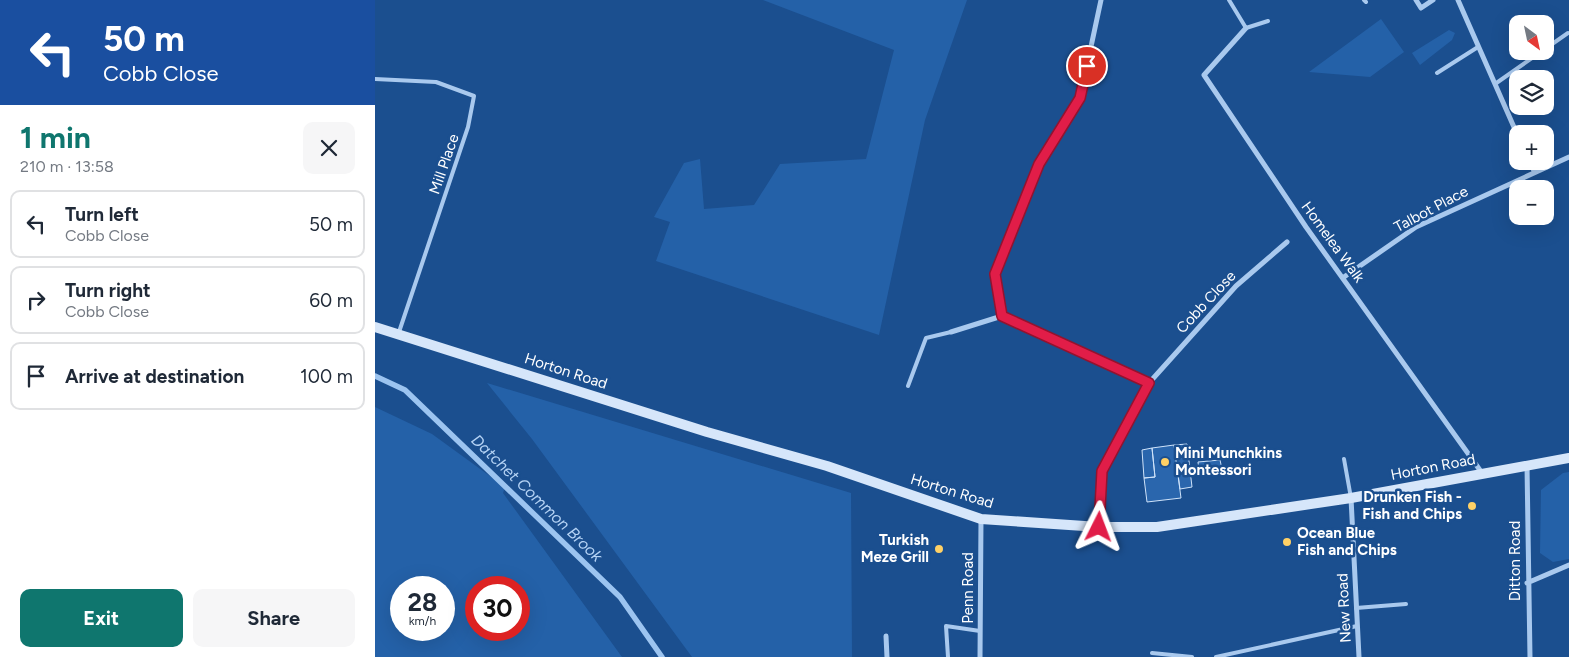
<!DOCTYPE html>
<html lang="en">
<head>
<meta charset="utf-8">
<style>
	body { margin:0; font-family:Figtree,sans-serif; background:#f6f6f7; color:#1f2937; height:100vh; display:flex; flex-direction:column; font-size:19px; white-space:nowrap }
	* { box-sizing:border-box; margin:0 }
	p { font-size:16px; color:#747a83 }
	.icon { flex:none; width:28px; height:28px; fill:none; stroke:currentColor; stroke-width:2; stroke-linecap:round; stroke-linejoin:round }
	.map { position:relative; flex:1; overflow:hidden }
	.sheet { display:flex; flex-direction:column; background:#fff; width:375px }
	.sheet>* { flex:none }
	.guide { background:#1a4fa0; color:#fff; overflow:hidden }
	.needle { width:32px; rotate:147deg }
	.buttons { position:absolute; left:1134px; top:15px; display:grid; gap:10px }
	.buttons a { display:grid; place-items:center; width:45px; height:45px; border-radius:10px; background:#fff; box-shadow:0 5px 20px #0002; font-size:25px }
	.speed { position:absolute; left:15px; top:576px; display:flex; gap:10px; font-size:25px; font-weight:700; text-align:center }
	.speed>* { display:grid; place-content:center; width:65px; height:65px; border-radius:50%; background:#fff; box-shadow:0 5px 20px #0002; line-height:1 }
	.speed small { font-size:12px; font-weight:400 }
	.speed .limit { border:8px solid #d22; background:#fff; color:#111 }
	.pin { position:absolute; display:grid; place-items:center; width:42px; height:42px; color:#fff; margin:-21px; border:2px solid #fff; border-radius:50%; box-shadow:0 1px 5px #0007 }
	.me { position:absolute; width:55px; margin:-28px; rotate:3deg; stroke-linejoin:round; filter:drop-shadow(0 0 4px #0008) }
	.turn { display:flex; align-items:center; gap:18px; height:105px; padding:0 20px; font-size:22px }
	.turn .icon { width:65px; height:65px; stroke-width:2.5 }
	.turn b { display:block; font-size:35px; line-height:42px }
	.round { display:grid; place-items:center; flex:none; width:52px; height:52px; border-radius:10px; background:#f6f6f7 }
	.headline { display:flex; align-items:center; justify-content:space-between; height:85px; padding:0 20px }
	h1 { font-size:30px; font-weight:700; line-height:38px; color:#0f766e }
	.cta { display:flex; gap:10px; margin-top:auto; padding:10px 20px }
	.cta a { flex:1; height:58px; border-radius:10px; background:#0f766e; color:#fff; font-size:20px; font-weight:700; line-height:58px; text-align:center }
	.cta a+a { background:#f6f6f7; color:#1f2937 }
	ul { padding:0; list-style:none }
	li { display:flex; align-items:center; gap:15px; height:68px; margin:0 10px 8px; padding:0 10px; border:2px solid #e0e1e3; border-radius:10px }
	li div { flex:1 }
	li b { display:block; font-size:19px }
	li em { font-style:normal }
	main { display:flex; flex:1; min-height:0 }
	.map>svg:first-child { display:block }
	.green { fill:#2461a8; fill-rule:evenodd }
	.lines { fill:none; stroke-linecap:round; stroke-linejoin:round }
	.stream { stroke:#9cc4f0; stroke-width:5.5 }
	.building { fill:#2a66ad; stroke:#cfe3fa }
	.service { stroke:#a9c9ee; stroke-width:4 }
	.minor { stroke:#a9c9ee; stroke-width:5 }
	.secondary { stroke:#d6e6fa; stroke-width:10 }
	.route-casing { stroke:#92132f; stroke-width:12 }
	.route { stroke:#e11d48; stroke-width:9 }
	.poi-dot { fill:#ffd166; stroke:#1b4f8f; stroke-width:2 }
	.labels { text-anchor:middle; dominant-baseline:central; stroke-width:5; stroke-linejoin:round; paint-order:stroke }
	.street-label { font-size:15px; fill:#fff; stroke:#1b4f8f }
	.poi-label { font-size:15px; font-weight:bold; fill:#fff; stroke:#1b4f8f; text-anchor:start }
	.water-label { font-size:16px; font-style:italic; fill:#b5d3f5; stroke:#1b4f8f }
</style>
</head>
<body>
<main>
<section class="sheet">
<div class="guide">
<div class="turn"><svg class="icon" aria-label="left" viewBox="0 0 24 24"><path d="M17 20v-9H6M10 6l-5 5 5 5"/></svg><div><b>50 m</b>Cobb Close</div></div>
</div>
<div class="headline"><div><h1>1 min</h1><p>210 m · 13:58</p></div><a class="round"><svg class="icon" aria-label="close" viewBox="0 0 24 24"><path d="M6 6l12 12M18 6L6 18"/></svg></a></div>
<ul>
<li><svg class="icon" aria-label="left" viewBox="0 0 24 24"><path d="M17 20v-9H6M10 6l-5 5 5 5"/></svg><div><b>Turn left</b><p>Cobb Close</p></div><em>50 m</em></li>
<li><svg class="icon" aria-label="right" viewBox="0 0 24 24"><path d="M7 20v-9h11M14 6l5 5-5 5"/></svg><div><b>Turn right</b><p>Cobb Close</p></div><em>60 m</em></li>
<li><svg class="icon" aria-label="arrive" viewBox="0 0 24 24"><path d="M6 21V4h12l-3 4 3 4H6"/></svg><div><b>Arrive at destination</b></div><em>100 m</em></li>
</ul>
<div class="cta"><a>Exit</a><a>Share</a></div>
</section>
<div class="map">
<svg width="1194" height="657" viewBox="0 0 1194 657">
	<rect width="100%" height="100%" fill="#1b4f8f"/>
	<!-- green -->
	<path class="green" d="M388,0h204l-42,120 -46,215 -223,-74 14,-39 -16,-5 30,-54 16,-4 4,50 50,-4 26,-41 86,-5 28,-109z
		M1006,19l23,33 -34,25 -61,-5z
		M1074,30l6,3 -3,7 -32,25 -8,-12z
		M112,383l364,110 1,164h-160l-160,-218z
		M0,407l57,27 73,53 -2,6 119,164h-247zM26,588h43v42h-43zM101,588h43v42h-43z
		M1194,472v87l-16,3 -13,-9 1,-63 22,-17z"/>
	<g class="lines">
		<!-- stream -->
		<path class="stream" d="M0,376l30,14 215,207 42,60"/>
	</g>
	<!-- building -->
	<path class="building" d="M812,444l5,43 -12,2 -6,-44z
		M799,445l7,53 -34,4 -3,-24 11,-1 -3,-29z
		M777,448l3,29 -11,1 -2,-28z
		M845,460l2,9 -23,2 -1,-9z"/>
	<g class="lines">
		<!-- service -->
		<path class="service" d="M854,0l17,28 22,-7
			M989,0l2,2
			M1170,49l23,-16
			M1062,73l41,-26
			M0,79l61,3 38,14 -6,31 -69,205
			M1120,84l47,-33
			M533,386l18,-48 25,-6
			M969,459l7,39
			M981,608l50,-4
			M777,653l40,4
			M573,657l-2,-31 34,5
			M841,657l141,-31"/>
		<!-- minor -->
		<path class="minor" d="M726,0l-21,98 -41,66 -44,110 7,42 147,67
			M1041,0l5,8 12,-8
			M1083,0l59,134
			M871,28l-42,47 102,152 176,246
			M1155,161l4,10
			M969,277l72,-50 153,-70
			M576,332l51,-16
			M1152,466l3,191
			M976,498l8,159
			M724,527l3,-56 47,-88 87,-97 51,-44
			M1152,583l42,-18
			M511,636l1,21
			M605,657l1,-138"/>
		<!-- secondary -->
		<path class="secondary" d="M0,327l332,105 120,34 154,53 118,8h58l194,-29 218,-40"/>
	</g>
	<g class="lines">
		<!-- route casing -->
		<g class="route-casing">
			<path id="route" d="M712,66l-7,32 -41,66 -44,110 7,42 147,67 -47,88 -3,56"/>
		</g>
		<!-- route -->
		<use href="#route" class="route"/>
	</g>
	<!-- markers -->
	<g class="poi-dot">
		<circle cx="790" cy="462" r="5"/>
		<circle cx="1097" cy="506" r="5"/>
		<circle cx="912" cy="542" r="5"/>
		<circle cx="564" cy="549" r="5"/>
	</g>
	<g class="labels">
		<!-- street labels -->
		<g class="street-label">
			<text transform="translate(69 164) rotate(-71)">Mill Place</text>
			<text transform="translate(1056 209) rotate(-28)">Talbot Place</text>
			<text transform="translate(958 242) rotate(54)">Homelea Walk</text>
			<text transform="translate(831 302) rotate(-47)">Cobb Close</text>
			<text transform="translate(191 371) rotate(18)">Horton Road</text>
			<text transform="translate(1058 467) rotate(-11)">Horton Road</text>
			<text transform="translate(577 491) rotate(17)">Horton Road</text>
			<text transform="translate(1140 561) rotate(-90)">Ditton Road</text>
			<text transform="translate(593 588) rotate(-90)">Penn Road</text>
			<text transform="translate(969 608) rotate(-93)">New Road</text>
		</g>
		<!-- poi labels -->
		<g class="poi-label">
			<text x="800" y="453">Mini Munchkins<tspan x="800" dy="17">Montessori</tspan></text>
			<text x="1087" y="497" text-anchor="end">Drunken Fish -<tspan x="1087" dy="17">Fish and Chips</tspan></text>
			<text x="922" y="533">Ocean Blue<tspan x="922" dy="17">Fish and Chips</tspan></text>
			<text x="554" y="540" text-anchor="end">Turkish<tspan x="554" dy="17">Meze Grill</tspan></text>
		</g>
		<!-- water labels -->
		<g class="water-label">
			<text transform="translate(162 498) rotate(44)">Datchet Common Brook</text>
		</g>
	</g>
</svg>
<div class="buttons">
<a><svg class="needle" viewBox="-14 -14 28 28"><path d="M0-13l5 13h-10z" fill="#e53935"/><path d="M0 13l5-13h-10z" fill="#747a83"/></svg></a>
<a><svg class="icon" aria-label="layers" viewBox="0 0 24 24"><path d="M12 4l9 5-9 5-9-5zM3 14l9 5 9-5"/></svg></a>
<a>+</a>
<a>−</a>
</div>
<div class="speed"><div>28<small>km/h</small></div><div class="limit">30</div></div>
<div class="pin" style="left:712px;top:66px;background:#d93025"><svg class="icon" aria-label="arrive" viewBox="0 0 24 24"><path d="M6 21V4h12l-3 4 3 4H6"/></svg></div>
<svg class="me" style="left:724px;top:527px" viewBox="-20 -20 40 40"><path d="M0-17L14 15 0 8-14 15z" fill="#e11d48" stroke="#fff" stroke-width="4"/></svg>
</div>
</main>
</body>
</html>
